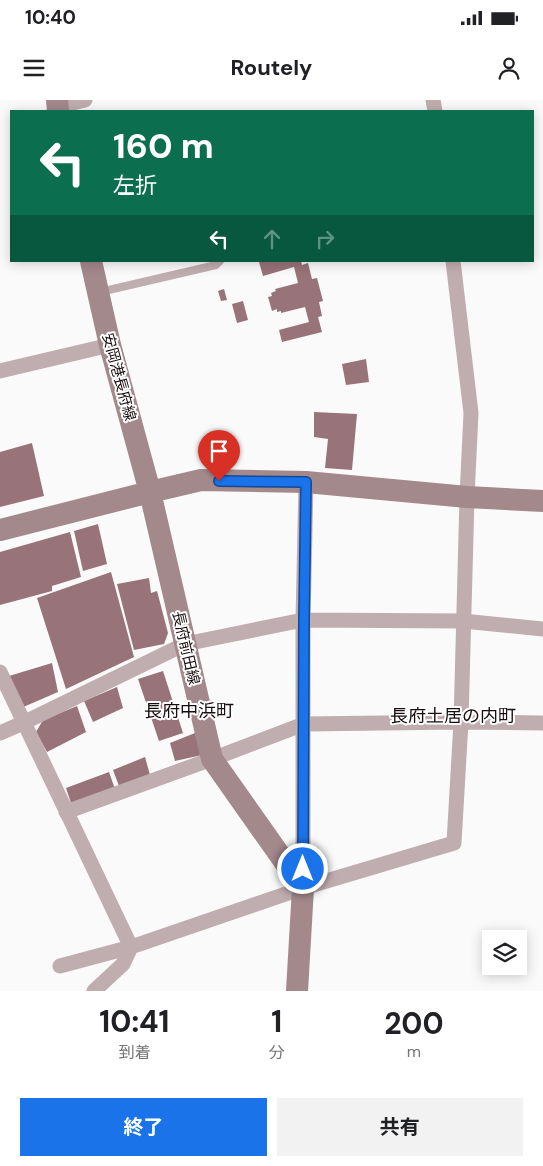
<!DOCTYPE html>
<html lang="ja">
<head>
<meta charset="utf-8">
<style>
	body { margin:0; font-family:"DM Sans","Noto Sans JP",sans-serif; background:#f2f2f2; color:#202124; height:100vh; display:flex; flex-direction:column; font-size:19px; white-space:nowrap }
	* { box-sizing:border-box; margin:0 }
	p { font-size:16px; color:#757577 }
	.icon { flex:none; width:28px; height:28px; fill:none; stroke:currentColor; stroke-width:2; stroke-linecap:round; stroke-linejoin:round }
	.map { position:relative; height:891px; overflow:hidden }
	.details { display:flex; flex-direction:column; background:#fff; flex:1 }
	.details>* { flex:none }
	.hud { position:absolute; left:10px; top:10px; width:524px; height:152px; border-radius:0px; box-shadow:0 2px 12px #0003; background:#0b6e4f; color:#fff; overflow:hidden }
	.fabs { position:absolute; left:482px; top:830px; display:grid; gap:10px }
	.fabs a { display:grid; place-items:center; width:45px; height:45px; border-radius:0px; background:#fff; box-shadow:0 2px 12px #0003; font-size:25px }
	.pin { position:absolute; display:grid; place-items:center; width:42px; height:42px; color:#fff; margin:-51px -21px; border-radius:50% 50% 50% 0; rotate:-45deg; box-shadow:0 0 5px #0007 }
	.pin .icon { rotate:45deg }
	.me { position:absolute; width:55px; margin:-28px; rotate:0deg; stroke-linejoin:round; filter:drop-shadow(0 0 4px #0008) }
	.turn { display:flex; align-items:center; gap:18px; height:105px; padding:0 20px; font-size:22px }
	.turn .icon { width:65px; height:65px; stroke-width:2.5 }
	.turn b { display:block; font-size:35px; line-height:42px }
	.lanes { display:flex; align-items:center; height:48px; padding:0 20px; background:#0003; justify-content:center; gap:25px; direction:ltr }
	.lanes .off { opacity:.35 }
	.eta { display:flex; justify-content:space-evenly; align-items:center; height:85px; text-align:center }
	.eta b { font-size:30px; font-weight:700; line-height:35px }
	.action { display:flex; gap:10px; margin-top:auto; padding:10px 20px }
	.action a { flex:1; height:58px; border-radius:0px; background:#1a73e8; color:#fff; font-size:20px; font-weight:700; line-height:58px; text-align:center }
	.action a+a { background:#f2f2f2; color:#202124 }
	.status { display:flex; justify-content:space-between; align-items:center; height:35px; padding:0 25px; background:#fff; direction:ltr }
	.status svg { height:14px; fill:currentColor }
	header { display:flex; justify-content:space-between; align-items:center; height:65px; padding:0 20px; background:#fff; font-size:22px; font-weight:700 }
	.map>svg:first-child { display:block }
	.building { fill:#987379 }
	.lines { fill:none; stroke-linecap:round; stroke-linejoin:round }
	.lane { stroke:#c0adb0; stroke-width:8 }
	.street { stroke:#c0adb0; stroke-width:15 }
	.secondary { stroke:#a3888c; stroke-width:22 }
	.route-casing { stroke:#114b97; stroke-width:12 }
	.route { stroke:#1a73e8; stroke-width:9 }
	.labels { text-anchor:middle; dominant-baseline:central; stroke-width:4; stroke-linejoin:round; paint-order:stroke }
	.street-label { font-size:15px; fill:#190c0f; stroke:#fff }
	.quarter-label { font-size:18px; fill:#190c0f; stroke:#fff }
</style>
</head>
<body>
<div class="status"><b>10:40</b><svg viewBox="0 0 49 12"><path d="M0 12V9h3v3zM5 12V6h3v6zM10 12V3h3v9zM15 12V0h3v12zM26 1h20v11H26zM47 4h2v5h-2z"/></svg></div>
<header><svg class="icon" aria-label="menu" viewBox="0 0 24 24"><path d="M4 6h16M4 12h16M4 18h16"/></svg>Routely<svg class="icon" aria-label="person" viewBox="0 0 24 24"><circle cx="12" cy="8" r="4"/><path d="M4 21q1-7 8-7t8 7"/></svg></header>
<div class="map">
<svg width="543" height="891" viewBox="0 0 543 891">
	<rect width="100%" height="100%" fill="#fafafa"/>
	<!-- building -->
	<path class="building" d="M261,161h40l1,4 6,-2 4,16 5,-1 6,23 -4,1 3,14 -4,1 4,15 -40,10 -3,-12 30,-8 -4,-15 -24,6v-2l-4,1v-3l-5,2 -4,-14 4,-1 -1,-3 5,-2 -1,-2 23,-6 -4,-16 -31,9 -4,-14z
		M224,189l3,11 -6,1 -3,-10z
		M243,201l5,19 -11,3 -5,-19z
		M366,259l3,23 -23,3 -4,-21z
		M314,312l43,2 -5,56 -27,-2 3,-29 -14,-2z
		M32,343l12,53 -44,11v-55z
		M98,424l9,40 -24,7 -9,-40z
		M70,432l11,45 -29,9v5l-52,14v-53z
		M111,472l23,85 -68,32 -29,-91z
		M149,478l2,15 6,-2 11,42 -4,11 -30,6 -17,-66z
		M52,563l6,29 -37,16 -12,-32z
		M163,571l20,62 -24,8 -21,-62z
		M117,587l6,21 -30,14 -9,-21z
		M77,606l9,26 -39,20 -11,-20 7,-12z
		M195,633l7,22 -27,6 -5,-18z
		M145,657l5,18 -31,11 -6,-16z
		M109,672l6,17 -44,14 -5,-15z"/>
	<g class="lines">
		<!-- lane -->
		<path class="lane" d="M100,192l116,-27 4,-4"/>
		<!-- street -->
		<path class="street" d="M433,0l2,11
			M57,7l28,-7
			M0,271l110,-26
			M0,572l131,275
			M0,633l23,-10 162,-79 118,-24 160,1 80,8
			M66,712l146,-53 92,-35 157,-2 82,1
			M303,788v-268l3,-138
			M60,866l71,-19 172,-59 151,-45 7,-121 6,-225 4,-84 -18,-152
			M94,891l29,-27 8,-17"/>
		<!-- secondary -->
		<path class="secondary" d="M57,0l1,11
			M91,161l19,84 40,147 62,267 91,129 -6,103
			M0,430l150,-38 51,-12 105,2 161,15 76,4"/>
	</g>
	<g class="lines">
		<!-- route casing -->
		<g class="route-casing">
			<path id="route" d="M219,381l87,1 -2,138 -1,249"/>
		</g>
		<!-- route -->
		<use href="#route" class="route"/>
	</g>
	<g class="labels">
		<!-- street labels -->
		<g class="street-label">
			<text transform="translate(119 277) rotate(75)">安岡港長府線</text>
			<text transform="translate(186 548) rotate(77)">長府前田線</text>
		</g>
		<!-- quarter labels -->
		<g class="quarter-label">
			<text x="189" y="611">長府中浜町</text>
			<text x="453" y="616">長府土居の内町</text>
		</g>
	</g>
</svg>
<div class="fabs">
<a><svg class="icon" aria-label="layers" viewBox="0 0 24 24"><path d="M12 4l9 5-9 5-9-5zM3 14l9 5 9-5"/></svg></a>
</div>
<div class="pin" style="left:219px;top:381px;background:#d93025"><svg class="icon" aria-label="arrive" viewBox="0 0 24 24"><path d="M6 21V4h12l-3 4 3 4H6"/></svg></div>
<svg class="me" style="left:303px;top:769px" viewBox="-20 -20 40 40"><circle r="17" fill="#1a73e8" stroke="#fff" stroke-width="3"/><path d="M0-11L8 9 0 5-8 9z" fill="#fff"/></svg>
<div class="hud">
<div class="turn"><svg class="icon" aria-label="left" viewBox="0 0 24 24"><path d="M17 20v-9H6M10 6l-5 5 5 5"/></svg><div><b>160 m</b>左折</div></div>
<div class="lanes"><svg class="icon" aria-label="left" viewBox="0 0 24 24"><path d="M17 20v-9H6M10 6l-5 5 5 5"/></svg><svg class="icon off" aria-label="ahead" viewBox="0 0 24 24"><path d="M12 20V5M6 11l6-6 6 6"/></svg><svg class="icon off" aria-label="right" viewBox="0 0 24 24"><path d="M7 20v-9h11M14 6l5 5-5 5"/></svg></div>
</div>
</div>
<section class="details">
<div class="eta">
<div><b>10:41</b><p>到着</p></div>
<div><b>1</b><p>分</p></div>
<div><b>200</b><p>m</p></div>
</div>
<div class="action"><a>終了</a><a>共有</a></div>
</section>
</body>
</html>
